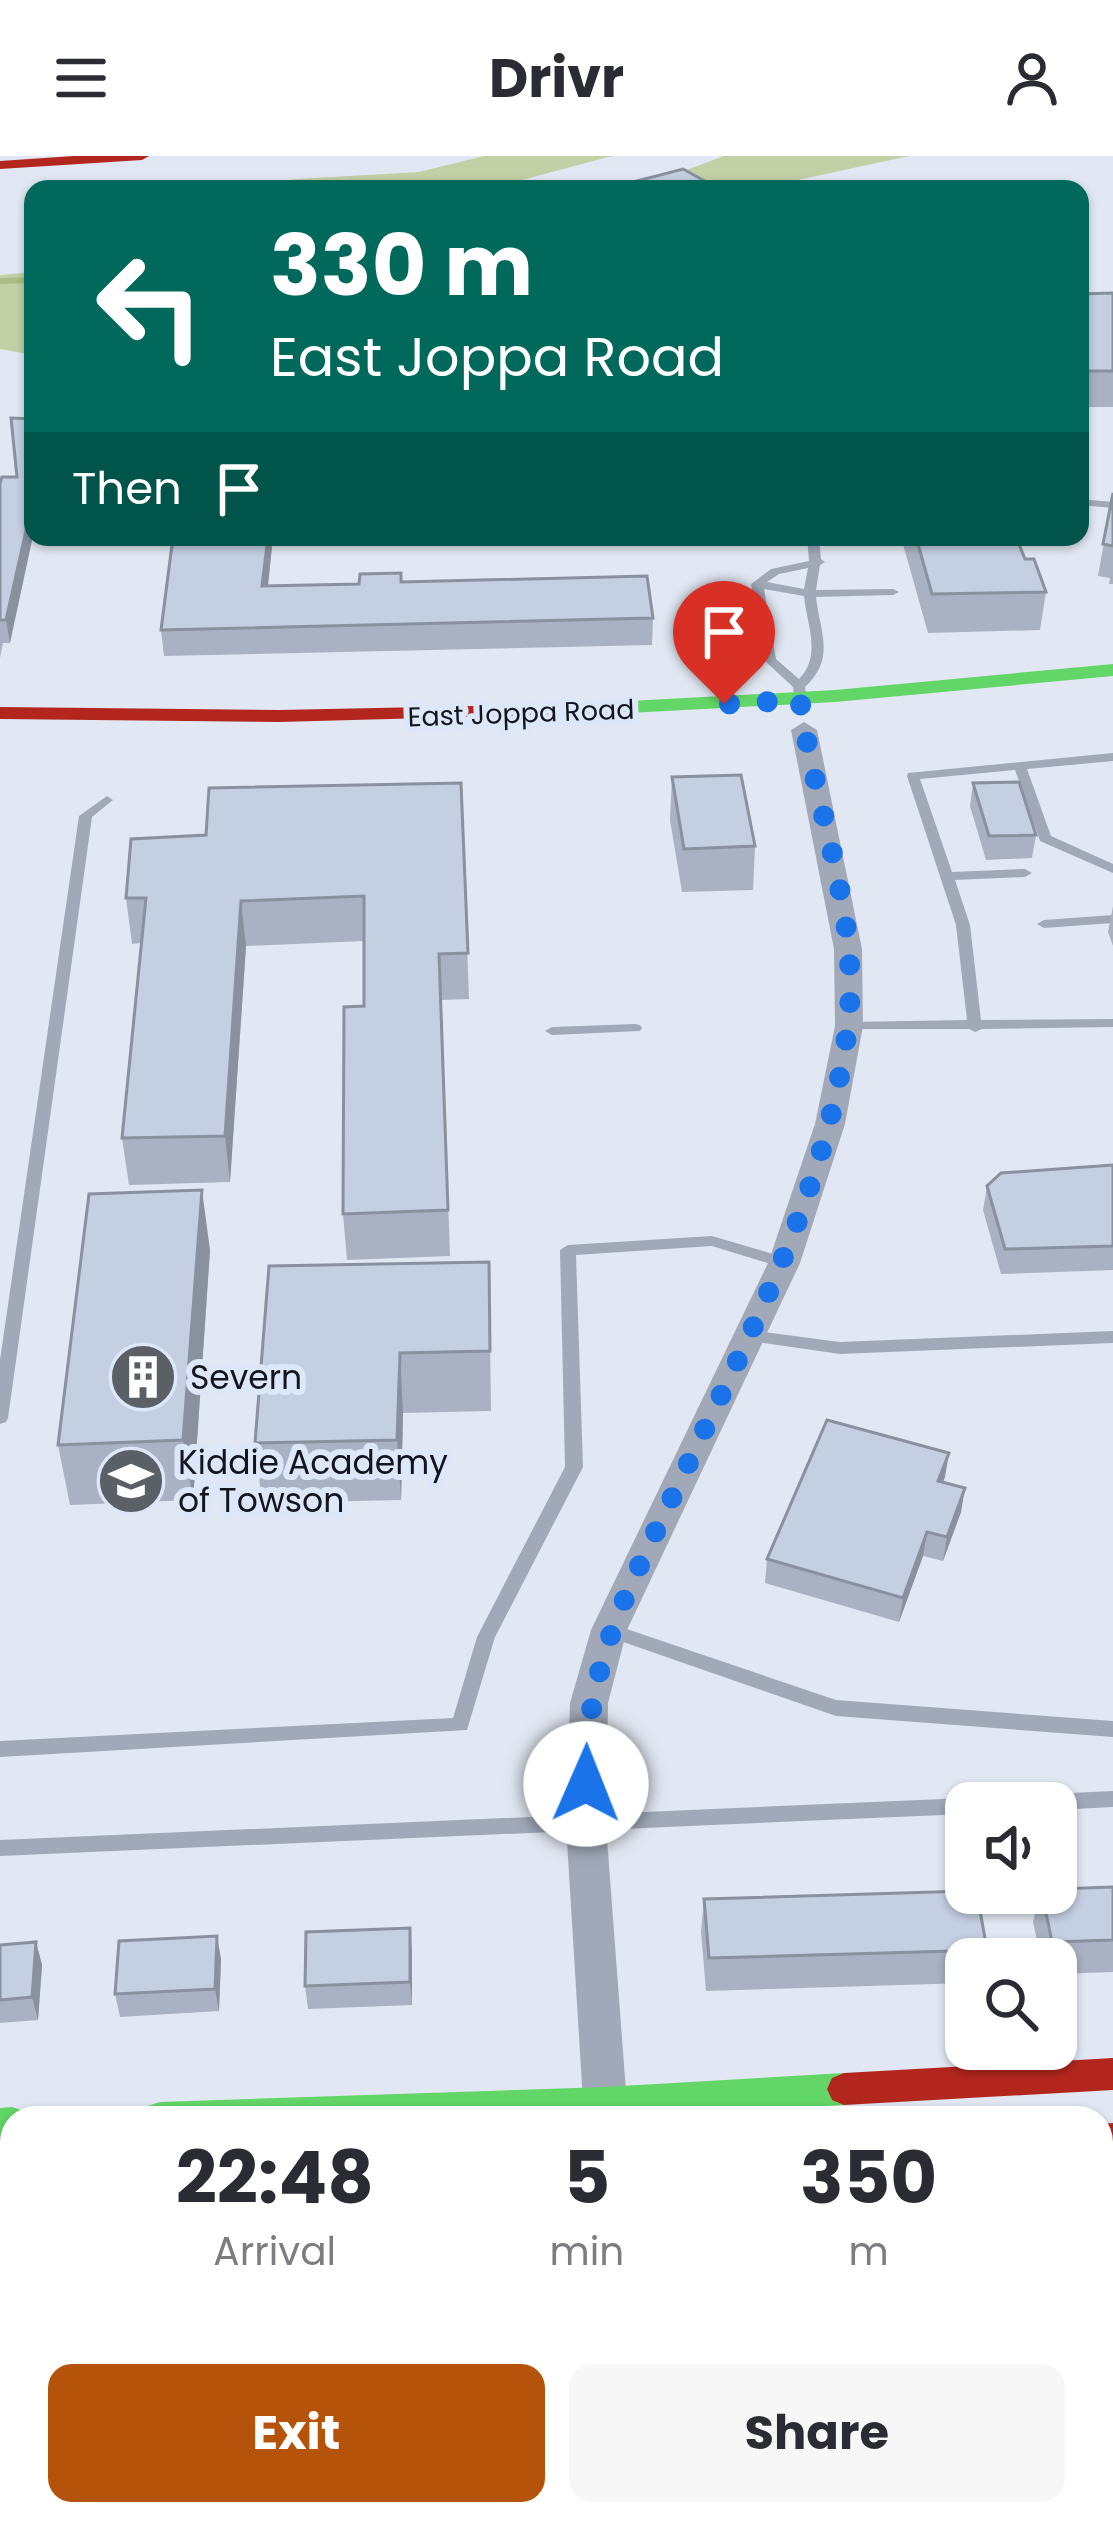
<!DOCTYPE html>
<html lang="en">
<head>
<meta charset="utf-8">
<style>
	body { margin:0; font-family:Poppins,sans-serif; background:#f7f7f7; color:#2b2b33; height:100vh; display:flex; flex-direction:column; font-size:45px; white-space:nowrap }
	* { box-sizing:border-box; margin:0 }
	p { font-size:39px; color:#7c7c81 }
	.icon { flex:none; width:66px; height:66px; fill:none; stroke:currentColor; stroke-width:2; stroke-linecap:round; stroke-linejoin:round }
	.map { position:relative; flex:1; overflow:hidden }
	.details { position:absolute; left:0px; top:1950px; width:1113px; height:420px; display:flex; flex-direction:column; background:#fff; border-radius:36px 36px 0 0; box-shadow:0 3px 9px #0004 }
	.details>* { flex:none }
	.banner { position:absolute; left:24px; top:24px; width:1065px; height:366px; border-radius:24px; box-shadow:0 3px 9px #0004; background:#00695c; color:#fff; overflow:hidden }
	.tools { position:absolute; left:945px; top:1626px; display:grid; gap:24px }
	.tools a { display:grid; place-items:center; width:132px; height:132px; border-radius:24px; background:#fff; box-shadow:0 3px 9px #0004; font-size:60px }
	.pin { position:absolute; display:grid; place-items:center; width:102px; height:102px; color:#fff; margin:-123px -51px; border-radius:50% 50% 50% 0; rotate:-45deg; box-shadow:0 0 12px #0007 }
	.pin .icon { rotate:45deg }
	.me { position:absolute; width:132px; margin:-66px; rotate:1deg; stroke-linejoin:round; filter:drop-shadow(0 0 9px #0008) }
	.turn { display:flex; align-items:center; gap:42px; height:252px; padding:0 48px; font-size:54px }
	.turn .icon { width:156px; height:156px; stroke-width:2.5 }
	.turn b { display:block; font-size:84px; line-height:102px }
	.then { display:flex; align-items:center; height:114px; padding:0 48px; background:#0003; gap:24px; font-size:45px }
	.eta { display:flex; justify-content:space-evenly; align-items:center; height:204px; text-align:center }
	.eta b { font-size:72px; font-weight:700; line-height:84px }
	.cta { display:flex; gap:24px; margin-top:auto; padding:24px 48px }
	.cta a { flex:1; height:138px; border-radius:24px; background:#b45309; color:#fff; font-size:48px; font-weight:700; line-height:138px; text-align:center }
	.cta a+a { background:#f7f7f7; color:#2b2b33 }
	header { display:flex; justify-content:space-between; align-items:center; height:156px; padding:0 48px; background:#fff; font-size:54px; font-weight:700 }
	.map>svg:first-child { display:block }
	.green { fill:#cfdbba }
	.forest { fill:#c2d0a6 }
	.lines { fill:none; stroke-linecap:round; stroke-linejoin:round }
	.stream { stroke:#acbc84; stroke-width:6 }
	.lane { fill:#a1a9b8; fill-rule:evenodd }
	.street { fill:#a1a9b8; fill-rule:evenodd }
	.fast { fill:#63d668; fill-rule:evenodd }
	.jam { fill:#b3261e; fill-rule:evenodd }
	.wall { fill:#a9b2c2 }
	.shaded-wall { fill:#89919e }
	.building { fill:#c4cfe2; stroke:#89919e; stroke-width:3 }
	.route { stroke:#1a73e8; stroke-width:21; stroke-dasharray:0 37.8 }
	.labels { text-anchor:middle; dominant-baseline:central; stroke-width:12; stroke-linejoin:round; paint-order:stroke }
	.far-street-label { font-size:27px; fill:#12161c; stroke:#dce7f9 }
	.poi-label { font-size:33px; fill:#12161c; stroke:#dce7f9; text-anchor:start }
</style>
</head>
<body>
<header><svg class="icon" aria-label="menu" viewBox="0 0 24 24"><path d="M4 6h16M4 12h16M4 18h16"/></svg>Drivr<svg class="icon" aria-label="person" viewBox="0 0 24 24"><circle cx="12" cy="8" r="4"/><path d="M4 21q1-7 8-7t8 7"/></svg></header>
<div class="map">
<svg width="1113" height="2370" viewBox="0 0 1113 2370">
	<rect width="100%" height="100%" fill="#e2e8f3"/>
	<!-- green -->
	<path class="green" d="M112,2358h355l1,12h-357z"/>
	<!-- forest -->
	<path class="forest" d="M484,0h128l-124,33h-261l70,-10 122,-7z
		M724,0h185l-153,33h-121z
		M33,116v83l-33,-6v-74z"/>
	<g class="lines">
		<!-- stream -->
		<path class="stream" d="M0,125l33,-1"/>
		<!-- lane -->
		<path class="lane" d="M1080,343l33,3v6l-33,-3z
			M807,381h12l2,22 4,3 -5,3 -4,25 77,-1 6,3 -6,3 -77,2c4,36 20,61 -11,90l1,8 -6,4 -6,-4 -1,-8 -29,-27 -13,-76 20,-15 38,-8zM808,412l-4,21 -37,-7 12,-8zM764,433l40,7c3,30 18,59 -5,83l-23,-20z
			M1113,597v8l-86,8 24,67 62,28v9l-73,-32 -25,-71 -95,9 32,93 73,-3 7,4 -7,4 -70,3 15,45 11,95 132,-1v8l-131,2 -7,3 -6,-3h-125l-2,-3 2,-3 5,-1 118,-2 -11,-95 -49,-149 1,-3z
			M107,640l6,4 -21,17 -84,601 -2,4 -6,2v-64l79,-544z
			M1113,759v8l-69,5 -7,-4 7,-4z
			M635,868l5,1 2,3 -2,3 -88,4 -7,-4 7,-4z
			M712,1080l78,23 2,4 -8,5 -72,-22 -136,9 7,212 -88,170 -28,93 -467,27v-16l453,-23 24,-81 88,-170 -5,-217 8,-5z
			M749,1174l91,12 273,-11v12l-273,11 -97,-14 -2,-4z
			M609,1467l227,77 277,21v16l-277,-21 -233,-81 -3,-5 3,-5z
			M1113,1635v16l-57,3v-7h-38l3,-6 7,-2z
			M966,1642l8,5h-8v11l-966,42v-16z
			M1113,2287v24l-12,1v-24z
			M1031,2358h24l-3,12h-24z"/>
		<!-- street -->
		<path class="street" d="M804,566l13,8 45,219 1,77 -18,98 -45,139 -173,367 -19,73 -2,122 22,293h-44l-18,-293 4,-122 21,-73 177,-367 47,-139 20,-98 -1,-77 -43,-219z
			M573,2358h48l-1,12h-48z"/>
		<!-- fast -->
		<path class="fast" d="M1113,508v12l-278,26 -262,14 -10,-6 10,-6 262,-14z
			M844,1917l12,5 5,11 -5,11 -12,5 -221,13h-481l6,-12 12,-4 444,-15z
			M12,1951l12,4 3,7h-15v21l-12,1v-32z
			M12,2033v34l-12,1v-34z"/>
		<!-- jam -->
		<path class="jam" d="M74,0h75l-7,4 -142,9v-8z
			M573,548l7,2v8l-301,8 -279,-3v-12l279,3z
			M1113,1902v32l-269,15 -12,-5 -5,-11 5,-11 12,-5z
			M1113,1967v32l-12,1v-32z"/>
	</g>
	<!-- wall -->
	<path class="wall" d="M1113,137v114h-33v-113z
		M33,263l-23,224h-7l-3,15v-175l17,-6z
		M1113,337v91h-4l1,-6 -12,-2z
		M169,381h104l-5,49 133,-4 252,36 -1,27 -488,11 -3,-26 11,-83 -2,-2z
		M901,381h115l9,22 21,33 -6,38 -112,3z
		M672,621l83,69 -2,44 -71,2 -12,-72z
		M461,627l8,216 -28,1 9,256 -103,4 -4,-46 21,-208v-65l-118,5 -16,236 -101,3 -7,-47 20,-195 -10,1 -6,-46 80,-63z
		M973,627l63,52 -4,23 -46,2 -16,-54z
		M1113,750v40l-5,-14z
		M1113,1009v105l-112,4 -18,-64 4,-24z
		M210,1094l-17,250 -123,5 -12,-60z
		M489,1106l2,149 -88,2 -2,87 -139,3 -7,-60z
		M949,1297l-6,29 18,30 -18,49 -20,-5 -24,66 -134,-39 2,-24z
		M1113,1731v85l-57,2v-15h-15l-8,-37 7,-29z
		M704,1743l283,51 -2,9h-19v24l-260,8 -5,-59z
		M410,1772l2,77 -104,4 -3,-23z
		M36,1786l6,23 -4,55 -38,3v-78z
		M221,1803l-2,52 -99,6 -5,-23z
		M1112,2050h1v74l-11,-43z"/>
	<!-- shaded-wall -->
	<path class="shaded-wall" d="M33,343v37l-23,107 -4,-23z
		M268,381h5l-8,75 -3,-26z
		M241,745l5,45 -16,236 -5,-46z
		M202,1034l8,60 -17,250 -10,-60z
		M400,1197l3,60 -2,87 -4,-60z
		M949,1297l-4,24 -11,28 4,-24z
		M965,1332l-4,24 -18,49 4,-24z
		M927,1376l-4,24 -24,66 4,-24z
		M410,1772l2,23v54l-2,-23z
		M217,1780l4,23 -2,52 -4,-22z
		M36,1786l6,23 -4,55 -6,-23z"/>
	<!-- building -->
	<path class="building" d="M683,13l36,20h-113z
		M1113,137v78h-33v-77z
		M11,262l22,1v80l-27,121h-6v-137l2,-6h15z
		M1113,337v53l-10,-2z
		M173,381h95l-6,49 97,-2 1,-10 41,-1v9l246,-6 6,42 -492,12z
		M916,381h100l9,22h9l12,33 -114,2z
		M741,619l14,71 -71,3 -12,-72z
		M1019,626l17,53 -47,1 -16,-53z
		M461,627l7,170 -29,1 9,256 -105,4 1,-207 20,-1v-110l-123,5 -16,235 -103,2 24,-240h-20l5,-59 75,-4 3,-47z
		M1113,1009v81l-108,3 -18,-63 14,-13z
		M202,1034l-19,250 -125,5 31,-251z
		M489,1106l1,89 -90,2 -3,87 -142,3 14,-177z
		M827,1264l122,33 -11,28 27,7 -18,49 -20,-5 -24,66 -136,-39z
		M1113,1731v53l-61,2 -10,-49h14v-4z
		M966,1735v2h11l10,57 -278,8 -5,-59z
		M410,1772v54l-105,4 1,-54z
		M217,1780l-2,53 -100,5 4,-53z
		M36,1786l-4,55 -32,3v-55z"/>
	<g class="lines">
		<!-- route -->
		<path class="route" d="M586,1628c-1,-121 43,-195 93,-301 69,-146 146,-288 168,-450 16,-112 -32,-223 -47,-333l-76,4"/>
	</g>
	<!-- icons -->
	<defs>
		<g id="building-disc" transform="scale(3.45)"><circle r="9.5" fill="#5b6067" stroke="#dce7f9"/><path d="M-4-6H4V6H1V3H-1V6H-4ZM-2.5-4.3h1.7v1.8h-1.7ZM.8-4.3h1.7v1.8H.8ZM-2.5-1h1.7V.8h-1.7ZM.8-1h1.7V.8H.8Z" fill="#fff"/></g>
		<g id="school-disc" transform="scale(3.45)"><circle r="9.5" fill="#5b6067" stroke="#dce7f9"/><path d="M0-5L7-2L0 1L-7-2ZM-4 1L0 2.5L4 1V4Q0 6-4 4Z" fill="#fff"/></g>
	</defs>
	<g fill-rule="evenodd">
		<use href="#building-disc" x="143" y="1221"/>
		<use href="#school-disc" x="131" y="1325"/>
	</g>
	<g class="labels">
		<!-- far-street labels -->
		<g class="far-street-label">
			<text transform="translate(521 557) rotate(-2)">East Joppa Road</text>
		</g>
		<!-- poi labels -->
		<g class="poi-label">
			<text x="190" y="1221">Severn</text>
			<text x="178" y="1306">Kiddie Academy<tspan x="178" dy="38">of Towson</tspan></text>
		</g>
	</g>
</svg>
<div class="tools">
<a><svg class="icon" aria-label="sound" viewBox="0 0 24 24"><path d="M4 9h4l5-4v14l-5-4H4zM17 9q2 3 0 6"/></svg></a>
<a><svg class="icon" aria-label="search" viewBox="0 0 24 24"><circle cx="10" cy="10" r="6"/><path d="M15 15l6 6"/></svg></a>
</div>
<div class="pin" style="left:724px;top:548px;background:#d93025"><svg class="icon" aria-label="arrive" viewBox="0 0 24 24"><path d="M6 21V4h12l-3 4 3 4H6"/></svg></div>
<svg class="me" style="left:586px;top:1628px" viewBox="-20 -20 40 40"><circle r="19" fill="#fff"/><path d="M0-13L10 11 0 6-10 11z" fill="#1a73e8"/></svg>
<div class="banner">
<div class="turn"><svg class="icon" aria-label="left" viewBox="0 0 24 24"><path d="M17 20v-9H6M10 6l-5 5 5 5"/></svg><div><b>330 m</b>East Joppa Road</div></div>
<div class="then">Then<svg class="icon" aria-label="arrive" viewBox="0 0 24 24"><path d="M6 21V4h12l-3 4 3 4H6"/></svg></div>
</div>
<section class="details">
<div class="eta">
<div><b>22:48</b><p>Arrival</p></div>
<div><b>5</b><p>min</p></div>
<div><b>350</b><p>m</p></div>
</div>
<div class="cta"><a>Exit</a><a>Share</a></div>
</section>
</div>
</body>
</html>
